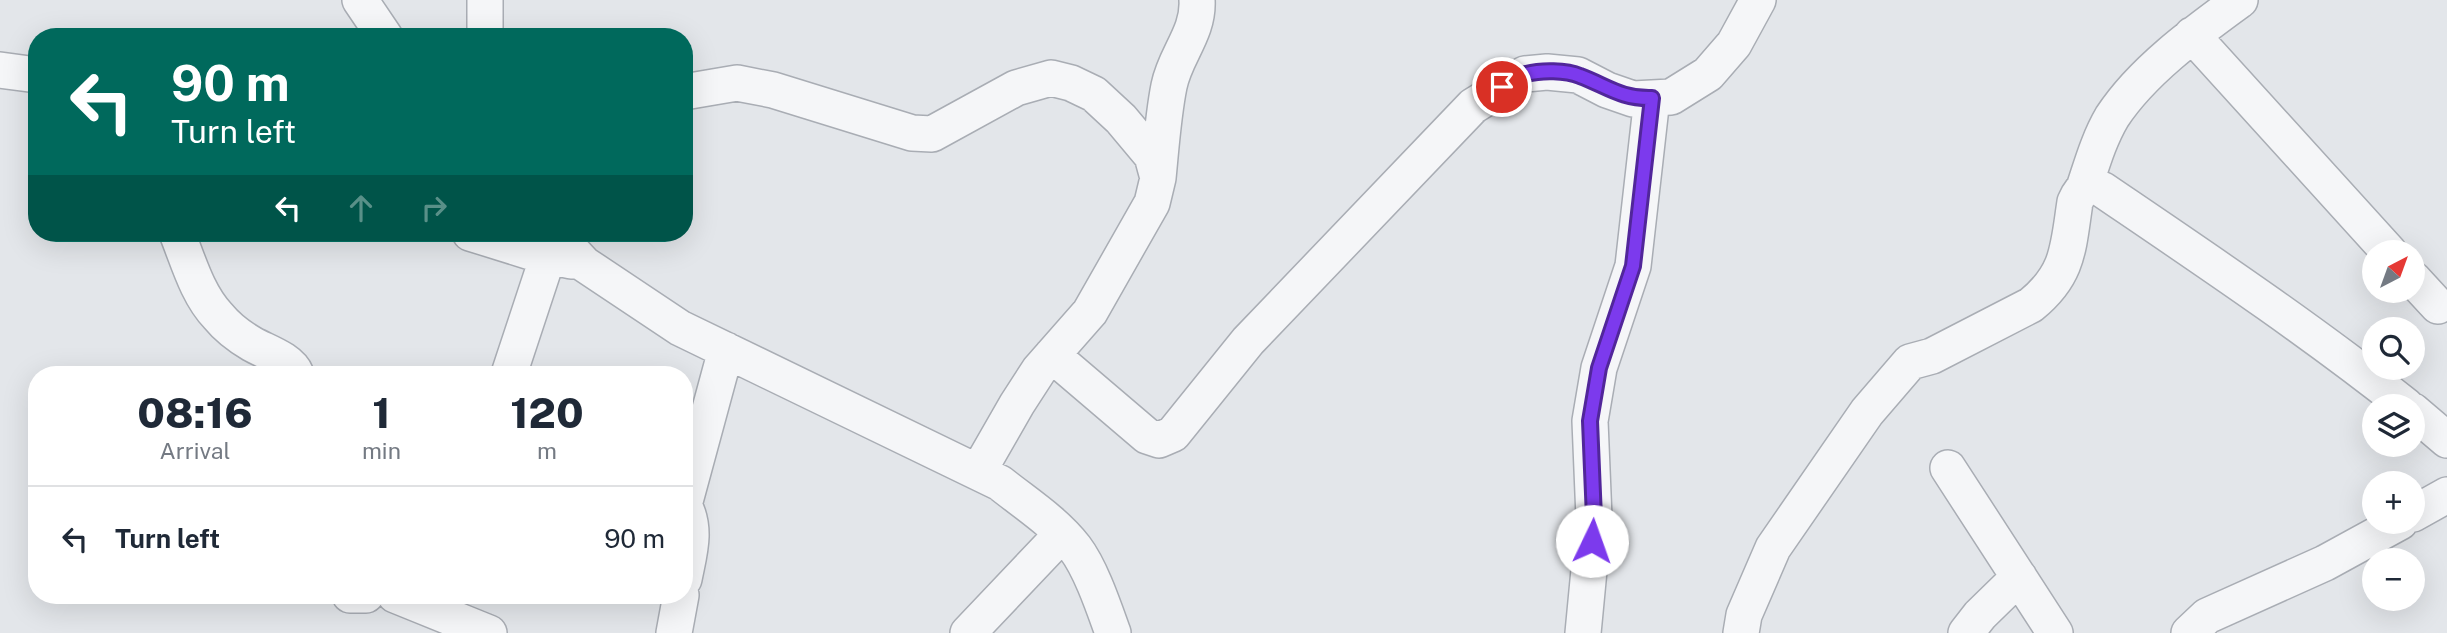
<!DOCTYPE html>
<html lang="en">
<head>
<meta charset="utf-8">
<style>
	body { margin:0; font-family:"Public Sans",sans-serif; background:#f6f6f7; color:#1f2937; height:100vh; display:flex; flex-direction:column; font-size:26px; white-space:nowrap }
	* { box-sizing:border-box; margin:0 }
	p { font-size:23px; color:#747a83 }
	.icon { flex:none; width:38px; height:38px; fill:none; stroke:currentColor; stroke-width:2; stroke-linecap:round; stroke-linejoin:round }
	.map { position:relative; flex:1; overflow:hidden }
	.side { position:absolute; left:28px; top:366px; width:665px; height:238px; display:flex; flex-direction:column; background:#fff; border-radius:28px; box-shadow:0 7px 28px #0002 }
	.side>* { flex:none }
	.top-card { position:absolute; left:28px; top:28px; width:665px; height:214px; border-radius:28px; box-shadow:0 7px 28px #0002; background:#00695c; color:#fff; overflow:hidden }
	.needle { width:46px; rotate:41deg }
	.controls { position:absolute; left:2362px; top:240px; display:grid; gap:14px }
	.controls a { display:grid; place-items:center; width:63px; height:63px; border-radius:50%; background:#fff; box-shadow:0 7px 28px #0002; font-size:35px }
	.pin { position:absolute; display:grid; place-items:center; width:60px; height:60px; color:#fff; margin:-30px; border:4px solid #fff; border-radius:50%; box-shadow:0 2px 7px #0007 }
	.me { position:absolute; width:77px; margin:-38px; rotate:3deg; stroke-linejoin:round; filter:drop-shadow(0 0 5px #0008) }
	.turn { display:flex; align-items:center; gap:24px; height:147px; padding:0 28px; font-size:32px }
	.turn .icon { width:91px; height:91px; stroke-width:2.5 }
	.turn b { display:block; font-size:49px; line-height:60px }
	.lanes { display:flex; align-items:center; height:66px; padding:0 28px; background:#0003; justify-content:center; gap:35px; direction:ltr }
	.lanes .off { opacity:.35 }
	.eta { display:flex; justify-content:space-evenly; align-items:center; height:119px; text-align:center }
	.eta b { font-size:42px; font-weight:800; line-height:49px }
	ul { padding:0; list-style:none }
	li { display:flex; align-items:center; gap:21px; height:105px; padding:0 28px; border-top:2px solid #e0e1e3 }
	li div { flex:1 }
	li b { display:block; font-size:26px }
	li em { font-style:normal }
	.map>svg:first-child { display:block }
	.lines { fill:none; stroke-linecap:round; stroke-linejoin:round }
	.minor-casing { stroke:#a9adb4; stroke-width:38 }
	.minor { stroke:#f5f6f8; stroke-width:35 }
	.route-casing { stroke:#51269a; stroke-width:18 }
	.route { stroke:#7c3aed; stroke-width:12 }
</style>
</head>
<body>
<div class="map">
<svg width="2447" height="633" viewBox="0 0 2447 633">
	<rect width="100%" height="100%" fill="#e3e6ea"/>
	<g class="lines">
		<!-- minor casing -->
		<g class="minor-casing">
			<path id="minor" d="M360,0l25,37
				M2192,35l197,217
				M485,37v-37
				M0,70l37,5
				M684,92l53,-9 36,7 139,43 20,1 84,-46 35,-10 20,5 23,11 27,25 31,37 6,22 -6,25 -62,109 -51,58 -22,34 -39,68
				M1158,178c3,-30 5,-62 11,-92 6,-31 30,-53 28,-86
				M2084,188c8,-24 15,-49 28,-71 30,-46 84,-85 128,-117
				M177,233c11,27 20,61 41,83 9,11 22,21 34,28 14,8 38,15 44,30
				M470,233l64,20 37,8
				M555,233l29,31 96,64 320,155c25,20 55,39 75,65 16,21 29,60 38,85
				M2413,279l25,27
				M1052,355l95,81 12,4 14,-6 75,-93 225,-235 52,-32 22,-2 31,3 29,15 26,9 38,-2 37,-23 26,-30 24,-44
				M509,374l39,-118
				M2413,411l34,29
				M1948,468l107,165
				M2413,514l34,-19
				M684,579c5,-26 13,-49 0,-74l42,-155
				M350,595h16
				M395,595l94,38
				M674,633l7,-38
				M968,633l94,-99
				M1583,633l11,-115 -4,-97 9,-53 34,-102 19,-168
				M1741,633l3,-18 29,-67 94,-136 43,-50 22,-6 99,-51c38,-31 37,-57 44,-103 7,-16 13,-20 28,-12 103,70 206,139 303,216
				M1966,633l14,-18 39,-38
				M2189,633l18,-17 118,-53 75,-41"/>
		</g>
		<!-- minor -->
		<use href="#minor" class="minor"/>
	</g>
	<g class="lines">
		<!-- route casing -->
		<g class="route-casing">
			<path id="route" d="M1502,87c7,-4 16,-11 24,-13 15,-4 40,-4 54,2 27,10 41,23 72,22l-19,168 -34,102 -9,53 4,97 -2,23"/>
		</g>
		<!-- route -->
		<use href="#route" class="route"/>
	</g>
</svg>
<div class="controls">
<a><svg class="needle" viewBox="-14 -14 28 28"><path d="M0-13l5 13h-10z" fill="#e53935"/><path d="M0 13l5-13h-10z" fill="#747a83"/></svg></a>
<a><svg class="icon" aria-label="search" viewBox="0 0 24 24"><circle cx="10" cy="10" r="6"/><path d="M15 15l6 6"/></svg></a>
<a><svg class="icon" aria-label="layers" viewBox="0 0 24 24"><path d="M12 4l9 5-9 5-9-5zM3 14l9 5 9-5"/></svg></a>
<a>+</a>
<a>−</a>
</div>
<div class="pin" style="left:1502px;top:87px;background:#d93025"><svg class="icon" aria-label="arrive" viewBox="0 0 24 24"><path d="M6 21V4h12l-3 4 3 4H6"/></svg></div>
<svg class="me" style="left:1592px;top:541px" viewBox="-20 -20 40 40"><circle r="19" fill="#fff"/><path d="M0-13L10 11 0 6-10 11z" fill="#7c3aed"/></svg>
<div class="top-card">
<div class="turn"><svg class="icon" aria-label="left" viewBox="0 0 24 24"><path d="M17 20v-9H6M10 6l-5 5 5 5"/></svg><div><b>90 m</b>Turn left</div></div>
<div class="lanes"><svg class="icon" aria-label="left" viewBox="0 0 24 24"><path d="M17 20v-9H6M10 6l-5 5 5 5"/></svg><svg class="icon off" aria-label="ahead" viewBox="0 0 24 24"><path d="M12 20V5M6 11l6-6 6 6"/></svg><svg class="icon off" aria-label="right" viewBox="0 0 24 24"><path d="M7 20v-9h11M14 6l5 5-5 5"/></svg></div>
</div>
<section class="side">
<div class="eta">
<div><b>08:16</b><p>Arrival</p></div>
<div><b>1</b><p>min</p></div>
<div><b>120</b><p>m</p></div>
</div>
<ul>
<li><svg class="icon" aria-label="left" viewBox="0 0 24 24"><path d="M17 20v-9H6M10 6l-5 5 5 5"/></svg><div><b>Turn left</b></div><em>90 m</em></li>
</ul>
</section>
</div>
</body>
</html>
